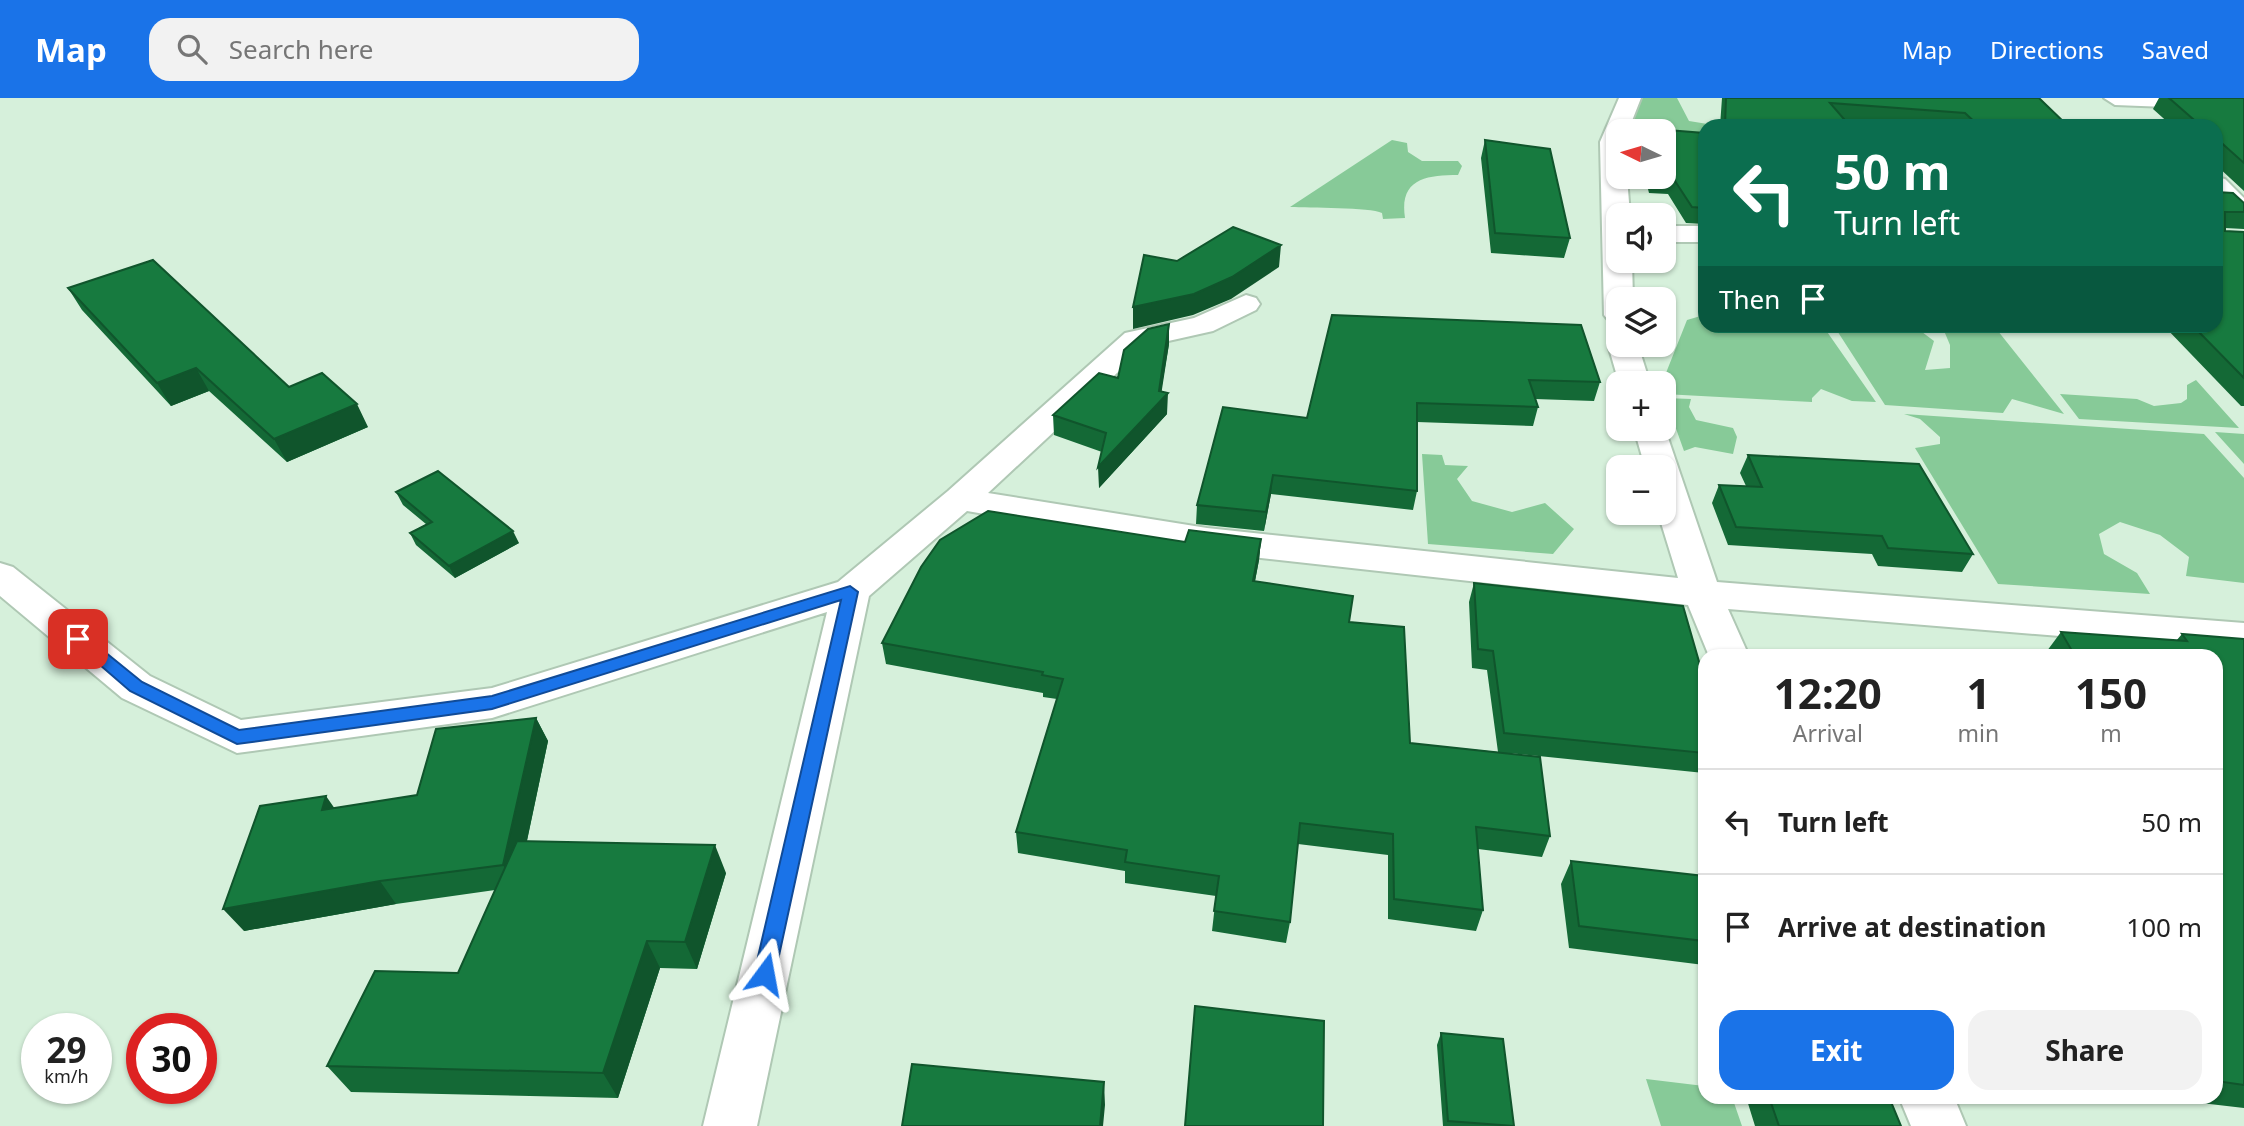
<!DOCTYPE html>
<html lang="en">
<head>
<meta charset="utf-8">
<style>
	body { margin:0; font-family:"Noto Sans",sans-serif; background:#f2f2f2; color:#222; height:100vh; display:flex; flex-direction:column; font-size:26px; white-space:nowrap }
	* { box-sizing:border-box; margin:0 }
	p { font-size:23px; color:#767676 }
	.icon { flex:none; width:38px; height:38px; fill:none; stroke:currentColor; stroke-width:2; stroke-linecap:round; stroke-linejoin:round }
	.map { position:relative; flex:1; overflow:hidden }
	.panel { position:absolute; left:1698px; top:551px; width:525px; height:455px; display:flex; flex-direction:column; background:#fff; border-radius:21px; box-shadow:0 2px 5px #0004 }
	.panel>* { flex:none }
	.hud { position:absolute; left:1698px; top:21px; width:525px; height:214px; border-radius:21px; box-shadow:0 2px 5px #0004; background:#0b6e4f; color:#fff; overflow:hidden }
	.needle { width:46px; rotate:275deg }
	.buttons { position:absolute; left:1606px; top:21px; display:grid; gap:14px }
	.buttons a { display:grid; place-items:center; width:70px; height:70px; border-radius:14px; background:#fff; box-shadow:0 2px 5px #0004; font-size:35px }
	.speed { position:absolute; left:21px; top:915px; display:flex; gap:14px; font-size:35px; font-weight:700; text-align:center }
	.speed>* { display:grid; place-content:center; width:91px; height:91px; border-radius:50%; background:#fff; box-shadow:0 2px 5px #0004; line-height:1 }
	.speed small { font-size:18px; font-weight:400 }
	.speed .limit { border:10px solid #d22; background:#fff; color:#111 }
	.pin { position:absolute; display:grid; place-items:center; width:60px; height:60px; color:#fff; margin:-30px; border-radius:14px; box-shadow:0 4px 10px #0006 }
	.me { position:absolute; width:77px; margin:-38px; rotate:13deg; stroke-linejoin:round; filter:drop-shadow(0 0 5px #0008) }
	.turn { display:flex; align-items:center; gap:24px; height:147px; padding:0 21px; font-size:32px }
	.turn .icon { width:91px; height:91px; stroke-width:2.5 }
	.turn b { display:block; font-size:49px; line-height:60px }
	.then { display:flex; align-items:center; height:66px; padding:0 21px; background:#0003; gap:14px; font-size:26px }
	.eta { display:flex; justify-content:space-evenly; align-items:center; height:119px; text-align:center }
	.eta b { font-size:42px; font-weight:700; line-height:49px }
	.button { display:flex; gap:14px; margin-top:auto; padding:14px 21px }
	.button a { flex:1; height:80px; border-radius:21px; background:#1a73e8; color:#fff; font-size:28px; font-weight:700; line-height:80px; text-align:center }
	.button a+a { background:#f2f2f2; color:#222 }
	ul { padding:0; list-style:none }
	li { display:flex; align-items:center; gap:21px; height:105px; padding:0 21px; border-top:2px solid #e0e0e0 }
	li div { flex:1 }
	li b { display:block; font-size:26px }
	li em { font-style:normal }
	header { display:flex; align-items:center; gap:42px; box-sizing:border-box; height:98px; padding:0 35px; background:#1a73e8; color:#fff }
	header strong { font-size:33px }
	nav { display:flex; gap:38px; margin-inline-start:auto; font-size:24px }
	.search { width:490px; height:63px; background:#f2f2f2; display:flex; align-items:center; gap:18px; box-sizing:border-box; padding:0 24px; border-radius:21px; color:#767676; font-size:26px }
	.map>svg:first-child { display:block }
	.green { fill:#87ca98 }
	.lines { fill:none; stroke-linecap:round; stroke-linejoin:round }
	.minor-casing { stroke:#afc8b4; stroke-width:4 }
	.minor { fill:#fff; fill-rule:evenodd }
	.wall { fill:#146936 }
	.shaded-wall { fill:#10552c }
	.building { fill:#177a3f; stroke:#10552c; stroke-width:2 }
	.route { fill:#1a73e8; stroke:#114b97; stroke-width:2 }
</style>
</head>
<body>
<header>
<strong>Map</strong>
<div class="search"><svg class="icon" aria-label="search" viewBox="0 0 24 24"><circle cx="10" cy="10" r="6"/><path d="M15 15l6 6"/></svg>Search here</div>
<nav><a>Map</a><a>Directions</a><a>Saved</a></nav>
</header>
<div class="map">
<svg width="2244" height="1028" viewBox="0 0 2244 1028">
	<rect width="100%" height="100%" fill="#d6f0db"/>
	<!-- green -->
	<path class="green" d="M1639,0h38l12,23 31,5h-16v10l-78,-11z
		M1392,42l15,3 1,9 14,9h36l4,5 -4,9c-32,0 -59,4 -53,43l-22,1 -1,-6c-12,-6 -73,-5 -92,-6z
		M1704,217v11h119l53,76 -24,-1 -31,-12 -9,9v4l-148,-8 -2,-11 25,-63z
		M1834,228h80l20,15 -9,29 25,-2v-23l-8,-19h52l70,88 -52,-15 -9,14 -118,-8z
		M2196,282l43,48 -160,-9 -19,-25 77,5 17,7 27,-3 6,-4v-14z
		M1665,300l26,1 -2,8 7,13 37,8 4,9 -4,17 -38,-7 -11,4z
		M1904,316l300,20 40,44v105l-58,-7 3,-19 -29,-22 -40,-13 -21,12 5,20 33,19 13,21 -152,-10 -83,-136 25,-4v-7l-20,-18z
		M2215,334l29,2v30z
		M1422,356l20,1 3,10 23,1 -11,13 15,22 40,11 33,-9 29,26 -21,25 -125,-10z
		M1646,981l58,7v11h28l10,29h-81z"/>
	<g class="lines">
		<!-- minor casing -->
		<g class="minor-casing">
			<path id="minor" d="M1619,0h22l-13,33h-9v46h8l3,38h-11v46h13l1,38h-14v25l-10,-3 -5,-6 -4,-173z
				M2104,0h140v12l-129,-5z
				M2216,79l9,2 19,19v22l-9,-3 -19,-19z
				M1664,128h40v16h-40z
				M1246,197l10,3 4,6 -4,6 -43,21 -67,15 -158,147 219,35 471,50 -20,-65h6v-46h-19l-11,-38h30v-3l53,156 527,41v28l-516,-42 21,47h-40l-21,-51 -481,-53 -240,-41 -98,85 -112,530h-54l124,-514 -335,106 -255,35 -115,-55 -122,-102v-33l13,4 137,109 91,44 251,-32 346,-106 110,-91 177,-158 69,-15z
				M1619,239v8h19l12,38h-31l-11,-38 4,-6z
				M1899,999h55l12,29h-55z"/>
		</g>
		<!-- minor -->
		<use href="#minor" class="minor"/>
	</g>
	<!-- wall -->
	<path class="wall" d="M1722,0h317l29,28h-142l-81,-6 5,6h-130z
		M2159,0h85v93l-28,-26v-39h-44l-19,-17z
		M1642,30l62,5v91l-18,-1 -18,-29 -19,-1 -4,-16h19v-46h-23z
		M1485,42l85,98 -6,20 -73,-5 -10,-95z
		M2216,94l28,11v26l-19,-1v3l19,1v174h-3l-77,-80h52z
		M1704,133v21l-4,-7z
		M68,190l221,99 79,40 -81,35 -78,-71 -38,15 -89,-96z
		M1581,227l19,57 -6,19 -59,-2 3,8 -5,19 -116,-4v69l-4,19 -142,-16 -7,37 -68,-7 1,-19 110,-87z
		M1169,246l-8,47 6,23 -68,74 3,-36 -48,-17 -1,-20 65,-37z
		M1748,357l225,99 -11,18 -84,-6 -6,-12 -144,-9 -16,-42 7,-18 27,1 -6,-13z
		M396,394l123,51 -64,35 -39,-33 -6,-12 16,-9 -23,-19z
		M1261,441l-2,21 -4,21 94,41 61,121 88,9 -11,-82 -15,-2 -3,-66 5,-19 230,96v94l-195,-20 41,83 -8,21 -64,-8 5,61 -7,21 -88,-12v-64l-90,-11 -8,78 -4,21 -74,-12 4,-35 -91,-13v-12l-107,-18 -2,-21 41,-133 -14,-2v-4l-157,-29 -4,-21 303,-101z
		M2061,534l115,9 6,-7 62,5v469l-86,-10 58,-1v-441h-171l-1,-1z
		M536,620l12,23 -21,100 199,32 -29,96 -37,-1 -42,130 -267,-6 -24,-26 131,-93 37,-83 -99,14 -152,27 90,-123 83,-13z
		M1571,763l133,15v89l-135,-17 -8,-64z
		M1441,935l73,93h-71l-6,-81z
		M1746,999h143l12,29h-146z"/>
	<!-- shaded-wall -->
	<path class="shaded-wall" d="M1281,147l-2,22 -48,32 -38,16 -60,14v-22z
		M1169,226v20l-9,58 8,-9 -1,21 -68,74 -1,-21z
		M196,270l13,23 -38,15 -14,-23z
		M357,306l11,23 -81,35 -13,-23z
		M1273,377l-2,19 -7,37 2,-19z
		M513,433l6,12 -64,35 -6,-12z
		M1261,441l-2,21 -8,42 2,-21z
		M536,620l12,23 -31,146 -14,-22z
		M326,698l16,23 -20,-9z
		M715,747l11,28 -29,96 -12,-27z
		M380,783l16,23 -152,27 -21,-22z
		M647,843l13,27 -42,130 -15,-25z
		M1104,984l1,23 -2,21h-3z"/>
	<!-- building -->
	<path class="building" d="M1726,0h313l29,28h-89l-14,-13 -135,-10 20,23h-125z
		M2169,0h75v65l-28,-25v-12h-15z
		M1642,30l62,5v75l-12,-1 -19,-29 -19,-1h10v-46h-21z
		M1485,42l65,9 20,89 -75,-5z
		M2216,94l17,1 11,10v9h-19v19l19,1v146l-51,-52h23z
		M1233,129l48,18 -49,32 -38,17 -61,13 11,-52 33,6z
		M153,162l136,127 33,-14 35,31 -83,35 -78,-71 -39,15 -89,-95z
		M1332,217l249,10 19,57 -71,-2 9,27 -121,-4v88l-144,-16 -7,37 -69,-7 26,-98 84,11z
		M1169,226l-10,67 9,2 -70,74 8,-34 -53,-18 46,-42 19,5 6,-28 24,-21z
		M1748,357l171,9 54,90 -85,-6 -6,-12 -146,-9 -17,-42 43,2z
		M438,373l75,60 -64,35 -39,-33 22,-11 -36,-30z
		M988,413l197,31 4,-12 72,9 -8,42 100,15 -4,26 55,5 6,116 130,14 10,79 -74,-9 7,83 -89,-11 -1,-65 -93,-11 -10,99 -76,-11 5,-35 -94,-14 2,-12 -111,-18 47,-153 -21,-4 1,-3 -161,-29 39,-76 19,-27z
		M1474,485l209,23 21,73v74l-200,-20 -11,-82 -15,-2z
		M2061,534l126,9 -5,-7 62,5v446l-28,-4v-425h-141z
		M536,620l-33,147 -123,16 -157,28 37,-103 66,-10 -4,14 95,-15 19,-66z
		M517,743l198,4 -30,97 -38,-1 -44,132 -276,-7 48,-95 83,2z
		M1571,763l133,15v65l-125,-15z
		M1195,908l129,15 -1,105h-138z
		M1441,935l62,6 11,87 -66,-5z
		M912,966l192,18 -4,44h-198z
		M1769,999h120l12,29h-122z"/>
	<!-- route -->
	<path class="route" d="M850,488l8,6 -83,382 -3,6 -7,3 -8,-3 -3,-6 87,-374 -349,109 -255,35 -107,-53 -60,-52 2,-4h12l58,47 97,48 253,-34z"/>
</svg>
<div class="buttons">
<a><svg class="needle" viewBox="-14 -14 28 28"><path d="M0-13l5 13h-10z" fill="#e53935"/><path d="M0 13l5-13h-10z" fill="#767676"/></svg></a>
<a><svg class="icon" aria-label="sound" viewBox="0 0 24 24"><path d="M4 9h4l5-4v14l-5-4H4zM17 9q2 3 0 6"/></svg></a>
<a><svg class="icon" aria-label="layers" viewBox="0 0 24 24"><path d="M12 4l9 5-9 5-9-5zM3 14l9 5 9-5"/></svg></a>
<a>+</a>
<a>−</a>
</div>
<div class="speed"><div>29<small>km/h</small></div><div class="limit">30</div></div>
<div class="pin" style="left:78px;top:541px;background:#d93025"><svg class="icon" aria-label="arrive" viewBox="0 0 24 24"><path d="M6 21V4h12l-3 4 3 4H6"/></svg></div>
<svg class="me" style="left:765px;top:876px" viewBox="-20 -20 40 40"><path d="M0-17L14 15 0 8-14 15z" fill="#1a73e8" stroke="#fff" stroke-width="4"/></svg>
<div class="hud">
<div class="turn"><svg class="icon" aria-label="left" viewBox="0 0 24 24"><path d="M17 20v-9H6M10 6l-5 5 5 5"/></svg><div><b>50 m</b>Turn left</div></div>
<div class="then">Then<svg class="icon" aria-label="arrive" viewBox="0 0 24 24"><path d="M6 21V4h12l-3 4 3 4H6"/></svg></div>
</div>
<section class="panel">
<div class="eta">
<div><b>12:20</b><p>Arrival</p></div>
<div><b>1</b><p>min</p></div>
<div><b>150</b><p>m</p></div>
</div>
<ul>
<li><svg class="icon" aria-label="left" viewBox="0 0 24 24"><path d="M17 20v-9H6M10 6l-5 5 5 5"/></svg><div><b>Turn left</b></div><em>50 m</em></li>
<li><svg class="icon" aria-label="arrive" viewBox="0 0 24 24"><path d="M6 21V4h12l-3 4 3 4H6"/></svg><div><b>Arrive at destination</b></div><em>100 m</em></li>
</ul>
<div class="button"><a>Exit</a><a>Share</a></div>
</section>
</div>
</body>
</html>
